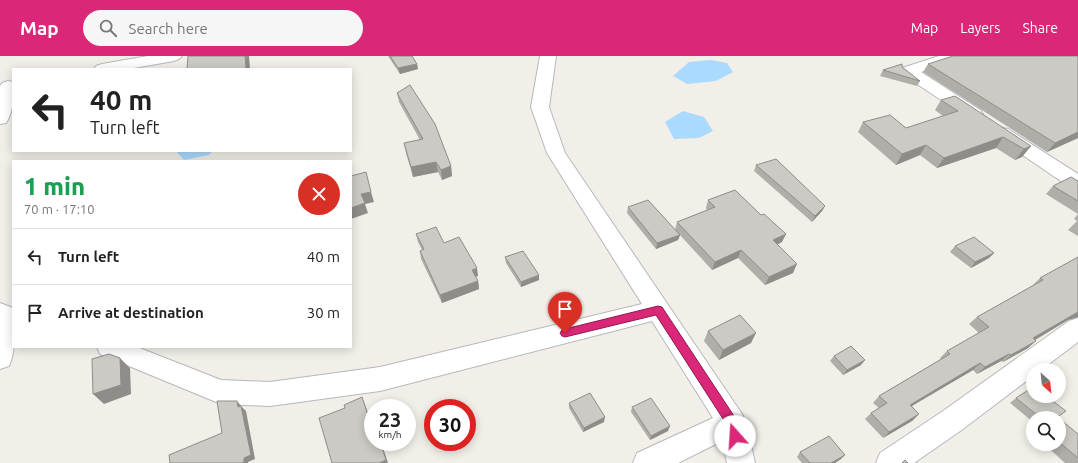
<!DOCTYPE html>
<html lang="en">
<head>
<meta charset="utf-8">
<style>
	body { margin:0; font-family:Ubuntu,sans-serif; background:#f6f6f6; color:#222; height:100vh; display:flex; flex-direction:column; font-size:15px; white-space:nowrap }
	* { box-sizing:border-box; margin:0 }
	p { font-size:13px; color:#767676 }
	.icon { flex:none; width:22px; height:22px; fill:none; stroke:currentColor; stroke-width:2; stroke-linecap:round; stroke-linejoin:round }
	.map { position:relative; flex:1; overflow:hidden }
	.details { position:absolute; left:12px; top:104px; width:340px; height:188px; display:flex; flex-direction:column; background:#fff; border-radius:0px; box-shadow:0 2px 10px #0003 }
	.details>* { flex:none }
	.hud { position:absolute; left:12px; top:12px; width:340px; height:84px; border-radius:0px; box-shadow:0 2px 10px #0003; background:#fff; color:#222; overflow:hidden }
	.needle { width:26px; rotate:153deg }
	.controls { position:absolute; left:1026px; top:307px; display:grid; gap:8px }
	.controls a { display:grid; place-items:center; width:40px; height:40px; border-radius:50%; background:#fff; box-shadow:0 2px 10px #0003; font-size:20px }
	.speed { position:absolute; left:364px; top:343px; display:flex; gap:8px; font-size:20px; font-weight:700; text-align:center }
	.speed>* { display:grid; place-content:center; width:52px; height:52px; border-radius:50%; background:#fff; box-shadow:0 2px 10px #0003; line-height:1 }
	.speed small { font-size:10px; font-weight:400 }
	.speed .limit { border:6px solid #d22; background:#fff; color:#111 }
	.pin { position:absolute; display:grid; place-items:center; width:34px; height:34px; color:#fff; margin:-41px -17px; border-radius:50% 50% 50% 0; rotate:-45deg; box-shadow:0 0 4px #0007 }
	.pin .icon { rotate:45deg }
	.me { position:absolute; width:44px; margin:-22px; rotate:341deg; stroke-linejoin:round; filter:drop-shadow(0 0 3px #0008) }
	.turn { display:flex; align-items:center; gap:14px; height:84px; padding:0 12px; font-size:18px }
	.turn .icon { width:52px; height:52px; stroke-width:2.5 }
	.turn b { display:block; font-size:28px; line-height:34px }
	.round { display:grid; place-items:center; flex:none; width:42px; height:42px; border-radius:21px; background:#f6f6f6 }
	.head { display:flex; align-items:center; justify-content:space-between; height:68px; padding:0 12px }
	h1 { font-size:24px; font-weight:800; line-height:30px; color:#1e9e55 }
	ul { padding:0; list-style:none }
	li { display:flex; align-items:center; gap:12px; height:56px; padding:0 12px; border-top:1px solid #e0e0e0 }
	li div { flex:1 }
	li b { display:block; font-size:15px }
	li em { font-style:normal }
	header { display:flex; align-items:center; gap:24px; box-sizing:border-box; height:56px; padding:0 20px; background:#db2777; color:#fff }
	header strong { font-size:19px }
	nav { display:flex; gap:22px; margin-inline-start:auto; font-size:14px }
	.search { width:280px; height:36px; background:#f6f6f6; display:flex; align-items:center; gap:10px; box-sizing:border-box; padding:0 14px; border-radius:22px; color:#767676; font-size:15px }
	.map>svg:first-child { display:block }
	.water { fill:#aadaff }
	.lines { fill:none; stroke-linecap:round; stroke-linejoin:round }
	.minor-casing { stroke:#b5b8bc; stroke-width:2 }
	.minor { fill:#fff; fill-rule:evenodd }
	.wall { fill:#afaea9 }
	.shaded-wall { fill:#8f8d8a }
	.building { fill:#cccac5; stroke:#8f8d8a }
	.route { fill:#db2777; stroke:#8e194d }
</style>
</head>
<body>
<header>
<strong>Map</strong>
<div class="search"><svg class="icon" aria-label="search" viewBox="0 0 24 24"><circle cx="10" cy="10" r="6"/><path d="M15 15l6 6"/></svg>Search here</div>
<nav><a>Map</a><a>Layers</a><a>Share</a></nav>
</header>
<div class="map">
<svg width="1078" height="407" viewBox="0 0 1078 407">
	<rect width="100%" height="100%" fill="#f1efe8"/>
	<!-- water -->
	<path class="water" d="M711,4l16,3 6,9 -17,9 -29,3 -14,-8 16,-14z
		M683,55l21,6 9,14 -14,7 -25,1 -9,-17z
		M176,95h37l-4,4 -25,5z"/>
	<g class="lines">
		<!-- minor casing -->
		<g class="minor-casing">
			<path id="minor" d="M148,0h34l-3,3 -5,2 -46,8h-34l2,-3 6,-2z
				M540,0h16l-7,51 16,46 177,261 4,9 9,40h-28l-5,-22 -44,22h-45l4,-10 76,-35 -61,-97 -272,70 -110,15 -49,-2 -121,-50 -3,-7h40l84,33 49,2 110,-15 262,-63 -95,-151 -16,-46z
				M939,0h24l-3,3 -39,13 59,38 3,4 -3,4 -6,1 -6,-1 -66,-44 -2,-3 2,-3z
				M8,25l5,1c0,13 1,30 -7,41l-6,1v-38l2,-3z
				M1002,72l6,1 70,45v16l-7,-2 -75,-51 -3,-4 3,-4z
				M0,247l13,5c0,19 4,41 -4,58l-9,3z
				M1078,262v24l-37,28h-8v6l-70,53 -49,34h-38l4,-10 63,-42 126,-90z"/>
		</g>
		<!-- minor -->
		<use href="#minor" class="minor"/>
	</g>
	<!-- wall -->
	<path class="wall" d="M388,0h24l5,8 1,5 -18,5z
		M1078,0v82l-31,14 -124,-80 5,-8z
		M902,11l18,14 -3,5 -37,-10 3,-6z
		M397,37l54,73 1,10 -10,4 -4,-8 -25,5 -7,-24 -2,-10 16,-3 -21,-38z
		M941,44l90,46 -9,11 -7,3 -19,-12 -59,20 -17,-13 -24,10 -38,-33 5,-10 43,6 37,-12 -8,-6z
		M756,109l69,41 -3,5 -10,11 -58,-51z
		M1078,125v33l-32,-20 7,-8z
		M708,144l74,42 -5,3 16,28 -28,12 -27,-27 -26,12 -32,-35 -2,5 -22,9 -29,-36 1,-6 47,23 2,-8 30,-12 -1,-2z
		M1078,158v22l-10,-6 9,-9 -3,-2z
		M416,178l28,9 34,33 -3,1 3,4 1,8 -37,14 -21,-44 -1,-8 2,-1 -4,-8z
		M955,190l39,7 -5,5 -18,10 -21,-16z
		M505,201l34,23 -18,7 -15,-24z
		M1078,201v60l-10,3 -33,20 -7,8 -25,14 -2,-1 -24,13 -4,-4 -61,36 7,8 -7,7 -29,17 -18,-19 6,-6 8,-5 -6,-5 6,-7 62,-37 -1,-1 7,-7 32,-18 -10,-9 8,-7 55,-31 8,-8z
		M708,275l43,12 -32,17 -15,-19z
		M834,300l27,9 -18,10 -13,-14z
		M1016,342l40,20h-23v4l-23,-19z
		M569,347l35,19 -21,10 -14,-24z
		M632,351l36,24 -18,9 -19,-28z
		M1059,365l19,13v29h-13l-21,-19h15z
		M800,396l41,7 -6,4h-33l-5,-6z"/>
	<!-- shaded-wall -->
	<path class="shaded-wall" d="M245,0h4l1,13h-4z
		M417,8l1,5 -18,5 -2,-6z
		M1078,76v6l-31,14 8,-9z
		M1003,81l-7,11 -59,20 7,-10z
		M926,89l-6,10 -24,10 6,-11z
		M1031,90l-9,11 -7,3 9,-11z
		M436,106l2,10 -25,5 -2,-10z
		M451,110l1,10 -10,4 -1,-10z
		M371,136l3,10 -9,2 3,9 -17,6v-11l10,-14z
		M825,150l-3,5 -10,11 3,-6z
		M786,178l-4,8 -13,6 4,-8z
		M680,179l-2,5 -22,9 1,-6z
		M741,194l-3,8 -26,12 3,-8z
		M994,197l-5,5 -18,10 4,-6z
		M797,208l-4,9 -28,12 4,-8z
		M477,212l1,8 -5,2 -1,-8z
		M539,219v5l-18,7v-5z
		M478,225l1,8 -37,14 -2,-8z
		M1078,256v5l-10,3 -43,26 8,-8z
		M756,277l-5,10 -32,17 4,-10z
		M1036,285l-8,7 -25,14 8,-7z
		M1009,298l-8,7 -24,13 8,-7z
		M120,302l10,10 1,26 -27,10 -11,-10z
		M865,304l-4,5 -18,10 4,-5z
		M980,307l-7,7 -70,41 7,-6z
		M362,341l2,5 9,26v2z
		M237,345l4,5 -3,1z
		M241,350l5,5 9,48 -7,3v1h-6z
		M919,358l-7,7 -29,17 6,-6z
		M605,361l-1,5 -21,10 1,-4z
		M670,370l-2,5 -18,9 1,-4z
		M381,388l2,4 5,15h-9z
		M845,399l-4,4 -6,4h-4z"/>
	<!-- building -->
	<path class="building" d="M188,0h57l1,13h-59z
		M390,0h22l5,8 -19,4z
		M953,0h125v76l-23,11 -127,-79z
		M902,8v3l18,14 -37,-11z
		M410,29l25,39 16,42 -10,4 -5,-8 -25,5 -7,-24 19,-4 -26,-46z
		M955,40l76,50 -7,3 -21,-12 -59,21 -18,-13 -24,9 -39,-32 27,-7 16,13 52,-17 -17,-11z
		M776,103l49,47 -10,10 -59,-51z
		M366,116l5,20 -10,2 4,9 -14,5v-32z
		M1071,121l7,4v20l-25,-15z
		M735,134l26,25 3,-1 22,20 -13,6 24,24 -28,13 -28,-27 -26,12 -38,-40 38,-15 -7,-7z
		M648,144l32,35 -23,8 -29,-36z
		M436,171l8,16 15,-6 18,31 -5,2 6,11 -38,14 -20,-44 4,-2 -8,-15z
		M974,181l20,16 -19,9 -20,-16z
		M523,195l16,24 -18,7 -16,-25z
		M1078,201v55l-45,26 3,3 -25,14 -2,-1 -24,13 -5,-4 -70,42 9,9 -30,18 -18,-19 16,-10 -8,-7 71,-42 -3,-3 42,-24 -12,-10 66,-37 -3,-2z
		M740,259l16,18 -33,17 -15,-19z
		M851,290l14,14 -18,10 -13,-14z
		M109,298l11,4 1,27 -28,9 -1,-35z
		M1033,331v9h13l20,15 -10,7h-15l-25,-20z
		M590,337l15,24 -21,11 -15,-25z
		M362,341l11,33v12h4l1,3 3,-1 5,16 -7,3h-47l-13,-45 26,-10 -1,-3z
		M651,342l19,28 -19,10 -19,-29z
		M217,345h20l1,6 3,-1 10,49 -7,3v4l-2,1h-72l-1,-8 53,-22z
		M1061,364l17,14v24l-19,-16v-21z
		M829,380l16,19 -14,8h-21l-10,-11z
		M905,404l3,3h-6z"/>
	<!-- route -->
	<path class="route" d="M658,250l4,1 74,112 5,17 -2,4 -4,2 -4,-2 -4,-15 -71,-110 -91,22 -3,-1 -2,-3 2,-3 3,-1z"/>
</svg>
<div class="controls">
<a><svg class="needle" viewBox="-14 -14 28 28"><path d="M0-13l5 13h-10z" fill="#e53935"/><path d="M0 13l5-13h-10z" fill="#767676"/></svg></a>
<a><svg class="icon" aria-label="search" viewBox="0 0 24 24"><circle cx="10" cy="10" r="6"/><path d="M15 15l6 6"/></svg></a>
</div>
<div class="speed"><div>23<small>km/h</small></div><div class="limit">30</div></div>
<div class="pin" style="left:565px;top:277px;background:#d93025"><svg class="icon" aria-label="arrive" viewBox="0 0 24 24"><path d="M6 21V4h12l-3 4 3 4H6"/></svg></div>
<svg class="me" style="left:735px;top:380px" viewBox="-20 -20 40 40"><circle r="19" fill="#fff"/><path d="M0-13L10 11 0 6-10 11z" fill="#db2777"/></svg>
<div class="hud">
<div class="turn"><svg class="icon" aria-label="left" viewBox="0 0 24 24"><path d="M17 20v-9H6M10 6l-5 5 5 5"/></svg><div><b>40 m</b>Turn left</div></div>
</div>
<section class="details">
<div class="head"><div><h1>1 min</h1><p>70 m · 17:10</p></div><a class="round" style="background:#d93025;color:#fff"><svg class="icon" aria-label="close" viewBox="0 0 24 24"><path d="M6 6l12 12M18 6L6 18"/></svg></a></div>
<ul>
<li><svg class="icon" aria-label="left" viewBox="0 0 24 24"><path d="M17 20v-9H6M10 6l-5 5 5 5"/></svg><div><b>Turn left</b></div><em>40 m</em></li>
<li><svg class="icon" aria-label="arrive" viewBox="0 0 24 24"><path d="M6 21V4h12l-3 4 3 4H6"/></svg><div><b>Arrive at destination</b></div><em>30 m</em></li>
</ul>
</section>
</div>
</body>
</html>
